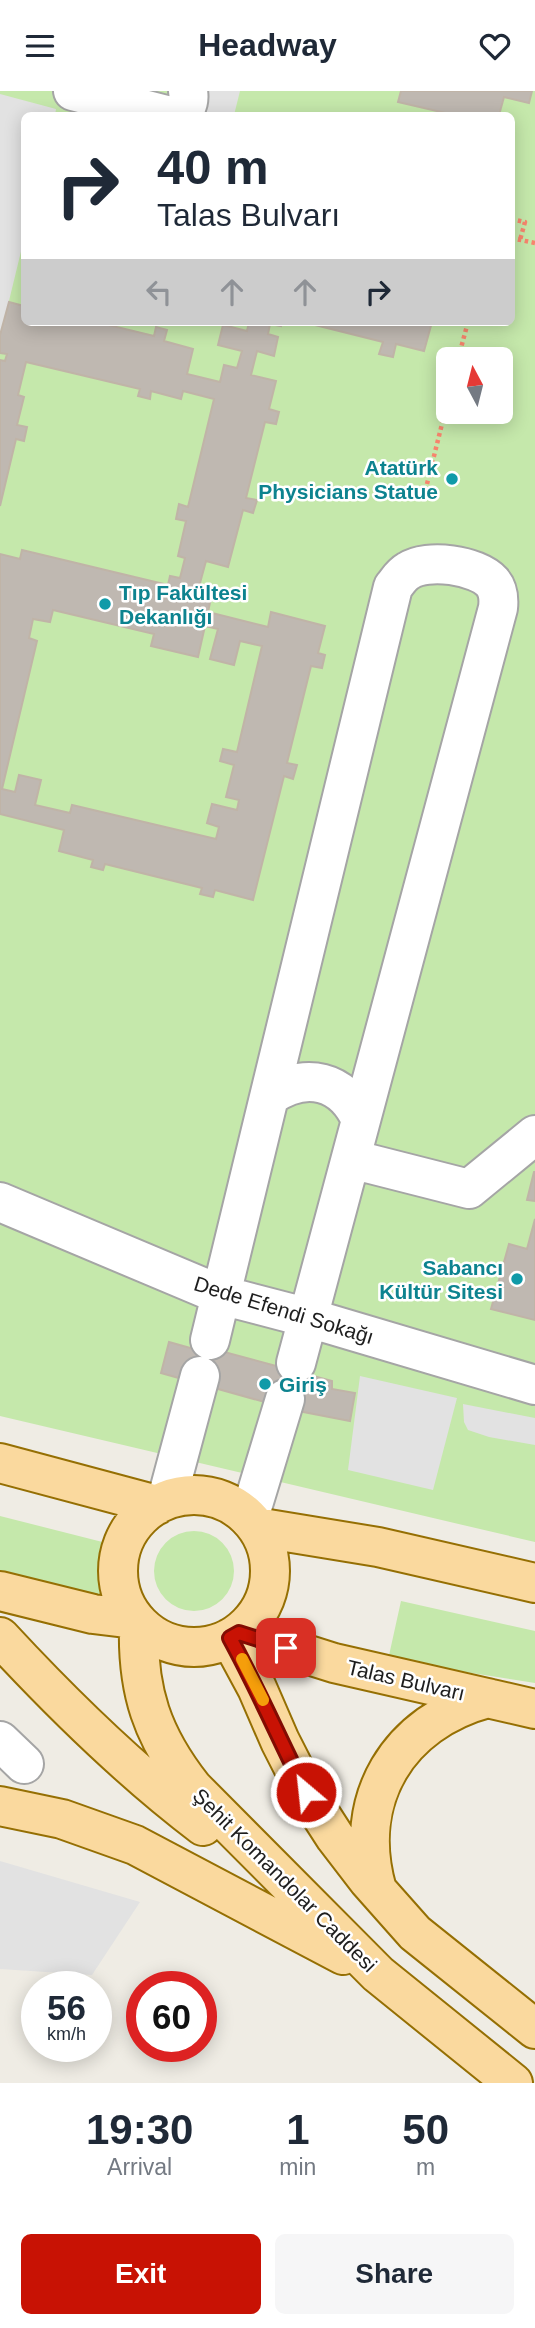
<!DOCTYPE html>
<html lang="en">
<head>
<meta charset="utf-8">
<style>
	body { margin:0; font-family:Arial,sans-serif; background:#f6f6f7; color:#1f2937; height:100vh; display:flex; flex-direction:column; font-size:26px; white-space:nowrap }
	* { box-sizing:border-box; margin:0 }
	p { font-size:23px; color:#747a83 }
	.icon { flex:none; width:38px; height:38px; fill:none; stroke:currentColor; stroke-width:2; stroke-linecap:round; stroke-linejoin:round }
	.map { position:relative; height:1992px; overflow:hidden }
	.sheet { display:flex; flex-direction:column; background:#fff; flex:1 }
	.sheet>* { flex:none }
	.guide { position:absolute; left:21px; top:21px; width:494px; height:214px; border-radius:10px; box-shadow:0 4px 18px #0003; background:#fff; color:#1f2937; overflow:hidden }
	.needle { width:46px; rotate:353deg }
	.buttons { position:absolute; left:436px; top:256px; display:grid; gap:14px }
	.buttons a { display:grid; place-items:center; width:77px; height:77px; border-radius:10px; background:#fff; box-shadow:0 4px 18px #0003; font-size:35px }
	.speed { position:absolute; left:21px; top:1880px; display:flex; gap:14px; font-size:35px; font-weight:700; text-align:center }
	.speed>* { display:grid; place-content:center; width:91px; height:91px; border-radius:50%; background:#fff; box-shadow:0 4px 18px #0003; line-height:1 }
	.speed small { font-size:18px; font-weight:400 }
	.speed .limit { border:10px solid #d22; background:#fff; color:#111 }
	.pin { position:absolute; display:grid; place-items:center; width:60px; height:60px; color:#fff; margin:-30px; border-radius:14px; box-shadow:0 4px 10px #0006 }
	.me { position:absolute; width:77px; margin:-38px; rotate:332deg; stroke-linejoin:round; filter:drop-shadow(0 0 5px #0008) }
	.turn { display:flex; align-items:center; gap:24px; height:147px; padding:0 21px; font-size:32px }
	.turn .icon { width:91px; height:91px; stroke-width:2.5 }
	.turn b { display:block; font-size:49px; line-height:60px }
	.lanes { display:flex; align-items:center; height:66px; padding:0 21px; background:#0003; justify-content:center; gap:35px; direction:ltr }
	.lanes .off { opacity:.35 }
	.eta { display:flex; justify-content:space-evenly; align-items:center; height:119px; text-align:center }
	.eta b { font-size:42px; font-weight:800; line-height:49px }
	.button { display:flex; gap:14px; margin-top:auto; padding:14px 21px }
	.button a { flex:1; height:80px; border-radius:10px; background:#c81204; color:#fff; font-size:28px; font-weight:800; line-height:80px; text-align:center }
	.button a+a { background:#f6f6f7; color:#1f2937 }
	header { display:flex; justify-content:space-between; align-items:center; height:91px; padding:0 21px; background:#fff; font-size:32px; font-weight:800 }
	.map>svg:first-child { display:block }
	.grass { fill:#c5e8ab; fill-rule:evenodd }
	.parking { fill:#e2e2e2 }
	.building { fill:#bfb8b1; stroke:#c0b4a7; stroke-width:2; fill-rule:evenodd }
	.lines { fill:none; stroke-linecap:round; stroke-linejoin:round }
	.minor-casing { stroke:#a5a5a5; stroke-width:42 }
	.major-casing { stroke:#956f03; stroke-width:42 }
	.path { stroke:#f7856d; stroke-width:4.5; stroke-dasharray:3.5 3.5; stroke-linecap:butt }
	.minor { stroke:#fff; stroke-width:38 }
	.major { stroke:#fad99e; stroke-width:38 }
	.route-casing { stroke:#820c03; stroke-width:18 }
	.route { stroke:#c81204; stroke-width:12 }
	.slow { stroke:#f59e0b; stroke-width:12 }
	.culture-dot { fill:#0f9aa8; stroke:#fff; stroke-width:2.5 }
	.labels { text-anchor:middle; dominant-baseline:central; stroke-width:5; stroke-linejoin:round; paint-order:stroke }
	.culture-label { font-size:21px; font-weight:bold; fill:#0d838f; stroke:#fff; text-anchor:end }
	.street-label { font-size:21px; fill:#1e1e1e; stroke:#fff }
</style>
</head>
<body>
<header><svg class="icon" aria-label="menu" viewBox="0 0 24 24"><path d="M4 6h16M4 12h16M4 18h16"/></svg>Headway<svg class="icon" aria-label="heart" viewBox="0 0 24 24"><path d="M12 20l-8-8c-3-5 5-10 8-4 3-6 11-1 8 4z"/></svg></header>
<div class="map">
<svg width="535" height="1992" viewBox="0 0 535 1992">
	<rect width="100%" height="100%" fill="#efece4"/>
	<!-- grass -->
	<path class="grass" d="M0,0h535v1451l-535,-126zM24,24h487v207h-487zM448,268h52v52h-52z
		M0,1425l130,33 -15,59 -115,-29z
		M154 1480a40 40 0 1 1 80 0a40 40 0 1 1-80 0Z
		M401,1510l134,30v52l-147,-23z"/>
	<!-- parking -->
	<path class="parking" d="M198,0h42l-6,24h-42z
		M0,3l56,15 -1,6h-31v124l-24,99z
		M360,1285l97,22 -24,92 -85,-20z
		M463,1313l72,14v27l-46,-8 -21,-7 -4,-8z
		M0,1770l140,41 -48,73 -92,-6z"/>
	<!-- building -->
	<path class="building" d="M401,0h131l-3,12 -25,-6 -5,18h-45l-56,-13z
		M9,211l15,4v16h72l58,14 2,-9 11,3 -3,11 29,8 -6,25 33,8 4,-17 13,3 5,-17 -24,-6 5,-20 24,6 2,-9h33l-1,4 -11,-2 -2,10 10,3 -4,19 -17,-5 -6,24 25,6 -7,28 10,3 -3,12 -11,-2 -19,76 11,2 -4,13 -10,-3 -15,57 -22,-6 -9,33 14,4 -3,14 60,15 3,-15 54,14 -7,27 7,2 -3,13 -11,-2 -24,97 10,2 -4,14 -9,-3 -31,124 -38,-10 -2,7 -13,-3 2,-6 -97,-24 -2,6 -12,-3 2,-7 -34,-9 5,-21 -64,-16v-260l20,5 2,-9 146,35 2,-9 10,2 5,-20 -7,-2 8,-35 -10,-2 3,-15 9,3 26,-108 -31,-8 -2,8 -30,-8 -1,8 -12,-3 2,-7 -114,-27 -8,33 6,2 -7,28 10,2 -3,14 -8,-2 -16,67v-146l5,1 2,-7 -7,-1v-18zM53,519l101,24 -3,12 47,11 7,-31 13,3 -8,30 24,6 6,-24 22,5 -25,106 -14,-3 -3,12 14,4 -8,32 13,3 -2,10 -25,-6 -5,19 12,4 -3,12 -144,-34 -2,8 -35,-8 6,-25 -22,-5 -4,17 -13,-3 35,-148 -8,-3 4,-19 17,3z
		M303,231h129l-8,29 -28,-7 -3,13 -14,-3 4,-12z
		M534,1081h1v29l-8,-1z
		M535,1128v101l-44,-11 18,-65 18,5z
		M169,1251l32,9 1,-5 130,35v8l23,4 -5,28 -57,-11 -132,-37z"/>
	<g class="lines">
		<!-- minor casing -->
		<g class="minor-casing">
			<path id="minor" d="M73,0l93,24
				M173,24c13,-2 17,-12 15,-24
				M270,1005c36,-25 73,-16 91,24
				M351,1068l118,30 66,-54
				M0,1111l221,93 88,23 226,67
				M210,1249l183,-753c5,-6 8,-12 15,-16 19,-13 69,-6 84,11 7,8 7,17 6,26l-202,755
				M167,1408l33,-123
				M249,1427l36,-119
				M0,1650l24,23"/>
		</g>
		<!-- major casing -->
		<g class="major-casing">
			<path id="major" d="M0,1372l157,42
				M118 1480a76 76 0 1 1 152 0a76 76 0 1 1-152 0Z
				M256,1436l122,20 157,36
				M0,1500l93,23 41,5
				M139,1534c-2,66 13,111 54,163l185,186 135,109
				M239,1542l95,30 201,46
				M0,1546c63,68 129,133 203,189
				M230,1547l27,50 23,53 26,51 29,45 33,43 47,53 120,96
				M0,1715l62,13 73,26 208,110
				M377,1799c-26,-91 21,-168 111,-192"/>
		</g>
		<!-- path -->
		<path class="path" d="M511,128l14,3 -5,18
			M511,147l24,5
			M458,268l10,-37
			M427,393l21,-84"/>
		<!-- minor -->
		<use href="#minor" class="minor"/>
		<!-- major -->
		<use href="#major" class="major"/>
	</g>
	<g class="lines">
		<!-- route casing -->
		<g class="route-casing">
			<path id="route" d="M286,1557l-47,-15 -9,5c28,51 50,103 76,154"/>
		</g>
		<!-- route -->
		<use href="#route" class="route"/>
		<!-- slow -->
		<path class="slow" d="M242,1568l21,41"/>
	</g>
	<!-- markers -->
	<g class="culture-dot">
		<circle cx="452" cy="388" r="7"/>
		<circle cx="105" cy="513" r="7"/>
		<circle cx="517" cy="1188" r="7"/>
		<circle cx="265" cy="1293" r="7"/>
	</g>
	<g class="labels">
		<!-- culture labels -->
		<g class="culture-label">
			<text x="438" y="376">Atatürk<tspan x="438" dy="24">Physicians Statue</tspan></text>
			<text x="119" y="501" text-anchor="start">Tıp Fakültesi<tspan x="119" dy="24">Dekanlığı</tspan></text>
			<text x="503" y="1176">Sabancı<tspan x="503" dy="24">Kültür Sitesi</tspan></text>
			<text x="279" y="1293" text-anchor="start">Giriş</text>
		</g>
		<!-- street labels -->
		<g class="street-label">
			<text transform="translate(284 1219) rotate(17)">Dede Efendi Sokağı</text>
			<text transform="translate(406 1589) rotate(13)">Talas Bulvarı</text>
			<text transform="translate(285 1789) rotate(45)">Şehit Komandolar Caddesi</text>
		</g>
	</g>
</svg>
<div class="buttons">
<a><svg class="needle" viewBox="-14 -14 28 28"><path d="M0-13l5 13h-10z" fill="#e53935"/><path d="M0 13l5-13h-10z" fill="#747a83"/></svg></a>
</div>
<div class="speed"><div>56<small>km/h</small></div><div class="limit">60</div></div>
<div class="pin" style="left:286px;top:1557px;background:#d93025"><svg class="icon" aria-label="arrive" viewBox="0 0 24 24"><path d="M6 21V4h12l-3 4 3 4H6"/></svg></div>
<svg class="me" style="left:306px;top:1701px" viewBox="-20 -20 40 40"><circle r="17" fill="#c81204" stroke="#fff" stroke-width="3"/><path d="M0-11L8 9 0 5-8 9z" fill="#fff"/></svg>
<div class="guide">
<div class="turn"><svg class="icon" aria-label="right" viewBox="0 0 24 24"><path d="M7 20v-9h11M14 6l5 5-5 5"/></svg><div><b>40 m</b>Talas Bulvarı</div></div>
<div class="lanes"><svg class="icon off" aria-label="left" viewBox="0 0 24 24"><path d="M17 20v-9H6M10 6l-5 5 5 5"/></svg><svg class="icon off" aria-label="ahead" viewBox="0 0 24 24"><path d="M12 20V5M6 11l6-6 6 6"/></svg><svg class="icon off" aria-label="ahead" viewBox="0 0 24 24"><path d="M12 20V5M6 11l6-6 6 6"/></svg><svg class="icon" aria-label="right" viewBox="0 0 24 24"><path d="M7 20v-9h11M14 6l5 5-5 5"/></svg></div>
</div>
</div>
<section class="sheet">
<div class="eta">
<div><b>19:30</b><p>Arrival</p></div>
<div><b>1</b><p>min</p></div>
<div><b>50</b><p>m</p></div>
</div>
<div class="button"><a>Exit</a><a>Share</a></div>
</section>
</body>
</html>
